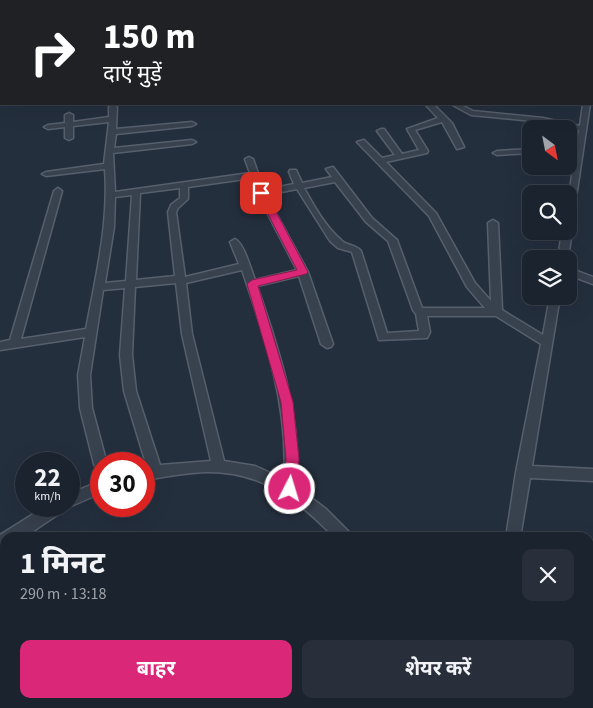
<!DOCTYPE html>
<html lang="hi">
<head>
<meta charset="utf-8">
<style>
	body { margin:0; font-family:"Source Sans 3","Noto Sans Devanagari",sans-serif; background:#282f3a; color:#f1f3f6; height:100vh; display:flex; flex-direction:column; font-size:19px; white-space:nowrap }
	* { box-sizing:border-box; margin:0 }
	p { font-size:16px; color:#a0a4aa }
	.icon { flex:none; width:28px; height:28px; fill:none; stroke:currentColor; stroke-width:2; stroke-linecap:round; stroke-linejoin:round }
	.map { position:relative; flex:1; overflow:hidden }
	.side { position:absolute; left:0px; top:532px; width:594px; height:176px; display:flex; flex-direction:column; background:#1b232e; border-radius:15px 15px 0 0; box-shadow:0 5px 20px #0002,0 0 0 1px #39404a }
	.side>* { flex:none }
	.top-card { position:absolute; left:0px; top:0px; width:594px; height:105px; box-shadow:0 5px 20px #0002,0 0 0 1px #39404a; background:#202124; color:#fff; overflow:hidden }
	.needle { width:32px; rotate:148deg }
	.buttons { position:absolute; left:522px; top:120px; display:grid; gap:10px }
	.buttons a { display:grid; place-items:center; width:55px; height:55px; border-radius:10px; background:#1b232e; box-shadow:0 5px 20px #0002,0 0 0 1px #39404a; font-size:25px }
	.speed { position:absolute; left:15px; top:452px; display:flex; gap:10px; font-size:25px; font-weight:700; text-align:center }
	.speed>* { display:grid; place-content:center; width:65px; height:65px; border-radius:50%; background:#1b232e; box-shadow:0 5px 20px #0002,0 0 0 1px #39404a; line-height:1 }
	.speed small { font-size:12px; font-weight:400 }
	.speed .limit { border:8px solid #d22; background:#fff; color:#111 }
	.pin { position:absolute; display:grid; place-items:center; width:42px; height:42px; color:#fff; margin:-21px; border-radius:10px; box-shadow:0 2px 8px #0006 }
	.me { position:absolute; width:55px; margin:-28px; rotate:5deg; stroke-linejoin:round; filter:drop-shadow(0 0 4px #0008) }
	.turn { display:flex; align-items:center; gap:18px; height:105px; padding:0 20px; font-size:22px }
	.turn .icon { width:65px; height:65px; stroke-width:2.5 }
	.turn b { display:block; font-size:35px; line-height:42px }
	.round { display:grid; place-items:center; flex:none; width:52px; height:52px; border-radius:10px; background:#282f3a }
	.overview { display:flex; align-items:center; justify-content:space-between; height:85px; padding:0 20px }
	h1 { font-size:30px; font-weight:700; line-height:38px }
	.primary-button { display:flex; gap:10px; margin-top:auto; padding:10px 20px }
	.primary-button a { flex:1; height:58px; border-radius:10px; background:#db2777; color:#fff; font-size:20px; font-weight:700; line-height:58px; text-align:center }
	.primary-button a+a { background:#282f3a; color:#f1f3f6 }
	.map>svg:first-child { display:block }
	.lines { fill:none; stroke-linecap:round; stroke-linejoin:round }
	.stream { stroke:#394c67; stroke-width:2 }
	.minor-casing { stroke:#565f6c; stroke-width:3 }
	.minor { fill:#38414e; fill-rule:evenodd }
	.route { fill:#db2777; stroke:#8e194d }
</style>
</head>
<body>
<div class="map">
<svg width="593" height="708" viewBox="0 0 593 708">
	<rect width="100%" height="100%" fill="#242f3e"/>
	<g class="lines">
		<!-- stream -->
		<path class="stream" d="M256,1l8,-1"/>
		<!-- minor casing -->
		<g class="minor-casing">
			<path id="minor" d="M13,0h6v1h-6z
				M207,0h6v1h-6z
				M280,0h6l1,1h-6z
				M310,0h6v1h-6z
				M536,0h8l1,1h-8z
				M592,19h1v4h-1z
				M592,44h1v4h-1z
				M592,70h1l-1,7z
				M0,84h1v4h-1z
				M425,104h8l19,19 12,24 -7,2 -15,-27 -27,8 13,21 -1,2 -41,9 50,51 39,70 16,18 -3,-78 5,-3 5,3 4,87 41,25 7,-39h10l-28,170 61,3v12l-63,-3 -10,60h-14l10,-66 25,-128 -45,-28h-69l3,16 -3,6 -48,2 -27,-88 -14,-4 -8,-7 -33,-52 -31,6 42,77 25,72 -2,3 -4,1 -6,-4 -22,-68 -42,10c23,66 44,131 40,201l29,22 24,24 2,5h-17c-38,-39 -73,-67 -130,-66 -21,1 -41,5 -61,8v-12l3,-1 -23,-76 -4,-36 5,-67 -22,2 -13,85 2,33 15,56h-6v6l-5,-2 -2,-4 -14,-56 -2,-33 7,-38 -85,13v-8l10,-2 44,-149 4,-3 4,3 -41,148 65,-10c10,-53 23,-107 19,-160l-59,7 -4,-2 4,-2 58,-8 5,-42 -36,4v12l-4,2 -4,-2v-11l-17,2 -4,-2 4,-2 17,-2v-8l4,-2 4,2v7l36,-5v-10l4,-2 4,2 -1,22 76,-7 4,2 -4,2 -76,8 -2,14 78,-8 4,2 -4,2 -79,9 2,39 135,-19 -5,-14 4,-2 4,2 11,31 30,-6 -5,-12 1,-2h6l6,13 30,-6 -6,-8 7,-2 39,51 25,22 25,68h63l-18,-21 -38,-71 -72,-74 7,-2 18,18 13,-3 -18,-24 4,-2h3l18,25 17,-4 -12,-21 31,-11zM252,178l5,15 40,77 -42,10c-4,-10 -11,-37 -20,-41l-5,3 9,22 -54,13 -9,-65 2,-4 10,-9v-12zM335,182l31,40 22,19 25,69 3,4 3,17 -32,2 -26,-82c-6,-7 -14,-5 -20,-11 -16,-14 -27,-34 -37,-52zM180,188v10l-9,7 -3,7 7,64 -39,4 4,-87zM132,195l-6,86 -21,2 9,-56 1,-30zM242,270c23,66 47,138 42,209l-29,-13 -31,-5 -32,-127 -6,-51zM176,283l6,51 29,127 -51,4 -24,-74 -4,-36 3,-68z
				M451,104h8l14,7 70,7 37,8 3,-22h7l-18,120 -3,1v-30l10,-65 -36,-8 -72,-7z
				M531,149v4l-34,2 -4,-2 4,-2z
				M569,229l3,2 -4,28h-10l4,-28h7z
				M569,268l24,9v7l-24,-9z
				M101,481v12l-32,14 -3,-1h3v-12z
				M46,506h19l-2,5 -40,27h-18v11l-5,2v-16z
				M0,572l5,2v19l-5,-3z
				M593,589v17l-4,2v-17z
				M593,653v16l-4,1v-16z
				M45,704h17l-1,4h-18z
				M355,704h18l-2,4h-18z
				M491,704h16l1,4h-18z"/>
		</g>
		<!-- minor -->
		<use href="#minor" class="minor"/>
	</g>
	<!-- route -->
	<path class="route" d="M261,190l5,3 42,79 -2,2 -48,12 35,116 6,57 -2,30 -2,5 -5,2 -5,-2 -2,-5 3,-30 -5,-57 -34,-118 5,-4 45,-10 -40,-77z"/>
</svg>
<div class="buttons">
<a><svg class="needle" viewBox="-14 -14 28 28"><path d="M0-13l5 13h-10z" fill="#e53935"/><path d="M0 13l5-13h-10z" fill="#a0a4aa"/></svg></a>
<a><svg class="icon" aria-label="search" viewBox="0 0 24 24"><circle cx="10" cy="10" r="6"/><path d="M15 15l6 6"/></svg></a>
<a><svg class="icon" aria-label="layers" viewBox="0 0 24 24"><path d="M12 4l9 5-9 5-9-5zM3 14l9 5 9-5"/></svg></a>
</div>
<div class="speed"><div>22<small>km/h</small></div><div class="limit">30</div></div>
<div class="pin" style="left:261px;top:193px;background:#d93025"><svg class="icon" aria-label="arrive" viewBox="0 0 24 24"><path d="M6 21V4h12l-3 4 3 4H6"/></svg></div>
<svg class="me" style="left:290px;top:489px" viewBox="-20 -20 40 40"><circle r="17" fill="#db2777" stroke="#fff" stroke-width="3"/><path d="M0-11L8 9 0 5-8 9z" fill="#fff"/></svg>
<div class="top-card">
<div class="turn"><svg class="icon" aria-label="right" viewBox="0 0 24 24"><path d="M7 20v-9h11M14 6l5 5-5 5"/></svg><div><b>150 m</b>दाएँ मुड़ें</div></div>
</div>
<section class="side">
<div class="overview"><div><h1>1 मिनट</h1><p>290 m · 13:18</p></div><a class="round"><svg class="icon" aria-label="close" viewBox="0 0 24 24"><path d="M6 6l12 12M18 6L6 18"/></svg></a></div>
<div class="primary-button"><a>बाहर</a><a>शेयर करें</a></div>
</section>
</div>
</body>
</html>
